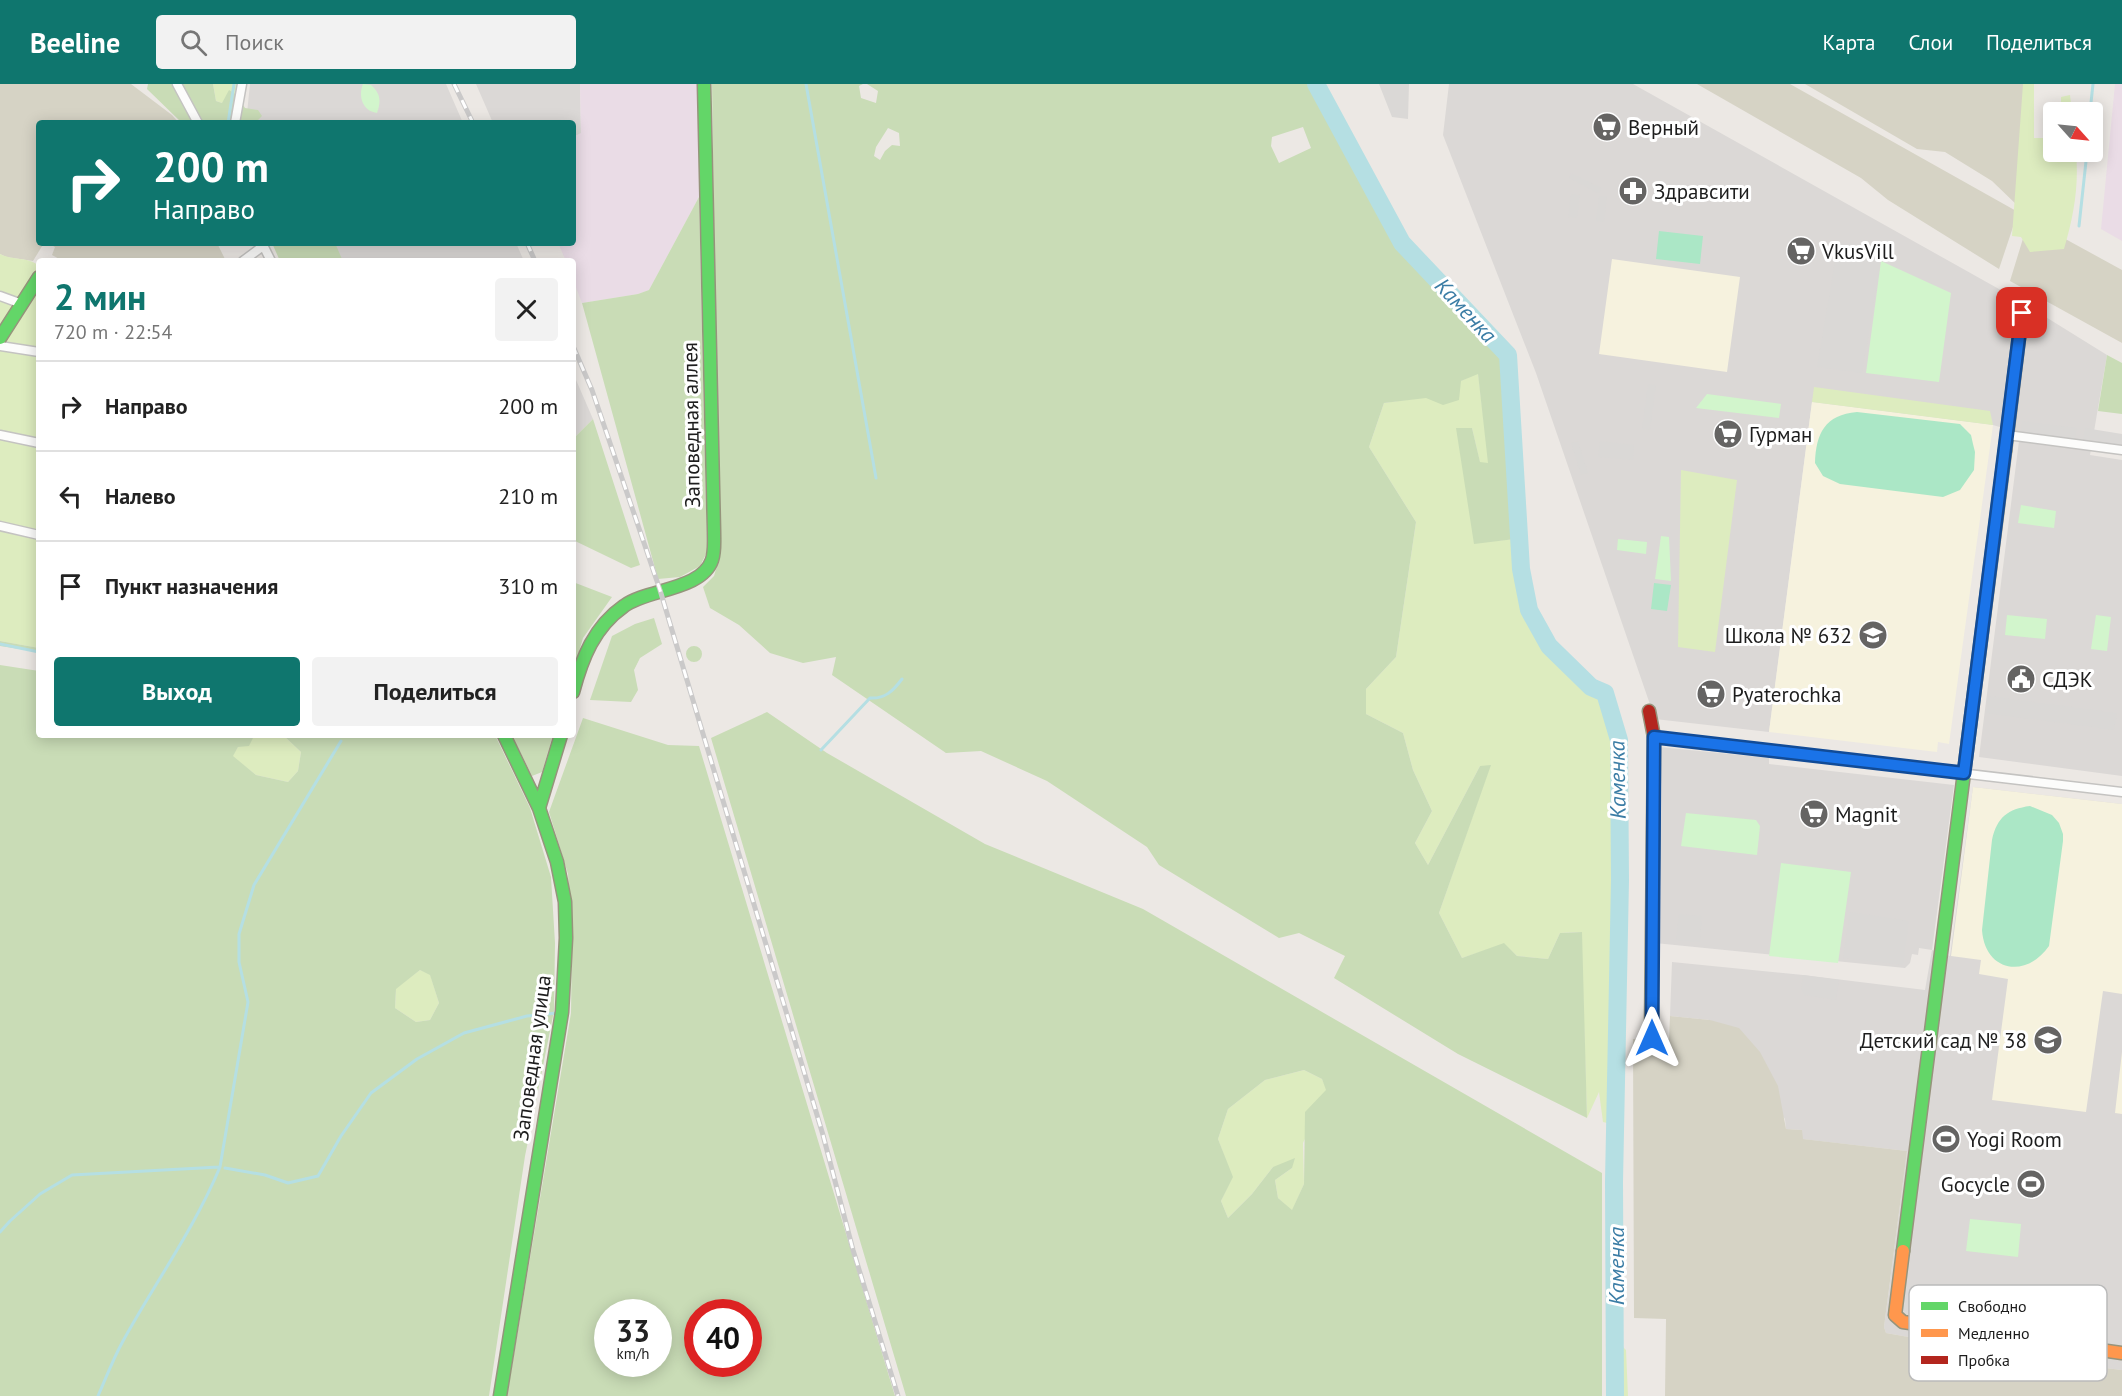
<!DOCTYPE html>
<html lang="ru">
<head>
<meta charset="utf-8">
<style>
	body { margin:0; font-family:"PT Sans",sans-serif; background:#f2f2f2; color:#222; height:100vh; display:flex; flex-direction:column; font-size:22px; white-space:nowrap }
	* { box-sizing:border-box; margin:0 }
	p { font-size:20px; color:#767676 }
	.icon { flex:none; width:33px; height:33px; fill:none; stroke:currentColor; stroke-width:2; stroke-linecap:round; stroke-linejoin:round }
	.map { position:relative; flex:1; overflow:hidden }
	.sheet { position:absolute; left:36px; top:174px; width:540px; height:480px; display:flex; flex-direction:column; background:#fff; border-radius:6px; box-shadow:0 3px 15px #0003 }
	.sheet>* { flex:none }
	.top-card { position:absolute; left:36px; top:36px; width:540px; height:126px; border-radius:6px; box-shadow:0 3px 15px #0003; background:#0f766e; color:#fff; overflow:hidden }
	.needle { width:39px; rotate:117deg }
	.buttons { position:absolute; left:2043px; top:18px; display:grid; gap:12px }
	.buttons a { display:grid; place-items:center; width:60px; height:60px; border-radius:6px; background:#fff; box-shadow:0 3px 15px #0003; font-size:30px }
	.speed { position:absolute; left:594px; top:1215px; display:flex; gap:12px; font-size:30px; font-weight:700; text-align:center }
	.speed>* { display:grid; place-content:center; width:78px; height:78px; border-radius:50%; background:#fff; box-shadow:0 3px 15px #0003; line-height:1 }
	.speed small { font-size:15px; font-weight:400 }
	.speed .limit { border:9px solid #d22; background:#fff; color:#111 }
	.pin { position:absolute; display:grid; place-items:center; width:51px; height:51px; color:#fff; margin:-26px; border-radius:12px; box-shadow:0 3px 9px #0006 }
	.me { position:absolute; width:66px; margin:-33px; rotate:0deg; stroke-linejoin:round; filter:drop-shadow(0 0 4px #0008) }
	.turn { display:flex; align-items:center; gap:21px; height:126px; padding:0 18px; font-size:27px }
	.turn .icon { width:78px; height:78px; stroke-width:2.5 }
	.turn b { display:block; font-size:42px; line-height:51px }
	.round { display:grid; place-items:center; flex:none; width:63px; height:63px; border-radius:6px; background:#f2f2f2 }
	.headline { display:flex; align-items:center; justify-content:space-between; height:102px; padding:0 18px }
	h1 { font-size:36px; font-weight:800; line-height:45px; color:#0f766e }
	.cta { display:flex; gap:12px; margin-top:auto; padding:12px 18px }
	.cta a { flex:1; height:69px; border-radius:6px; background:#0f766e; color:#fff; font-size:24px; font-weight:800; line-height:69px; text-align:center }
	.cta a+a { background:#f2f2f2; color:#222 }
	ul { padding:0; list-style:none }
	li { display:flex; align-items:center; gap:18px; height:90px; padding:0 18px; border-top:2px solid #e0e0e0 }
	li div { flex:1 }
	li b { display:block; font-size:22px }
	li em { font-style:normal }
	header { display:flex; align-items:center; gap:36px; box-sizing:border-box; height:84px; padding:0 30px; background:#0f766e; color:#fff }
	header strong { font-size:28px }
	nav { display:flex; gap:33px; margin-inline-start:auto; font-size:21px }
	.search { width:420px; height:54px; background:#f2f2f2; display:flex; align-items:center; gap:15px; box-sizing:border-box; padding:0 21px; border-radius:6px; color:#767676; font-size:22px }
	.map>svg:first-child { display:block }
	.residential { fill:#dbd8d6 }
	.industrial { fill:#eadce6 }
	.education { fill:#f6f2de }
	.religious { fill:#dad8d6 }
	.construction { fill:#d6d3c5 }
	.grass { fill:#ddecbf }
	.forest { fill:#c9dcb6; fill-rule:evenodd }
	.park { fill:#d2f5cc }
	.pitch { fill:#abe7c6 }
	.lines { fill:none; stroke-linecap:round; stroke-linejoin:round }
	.stream { stroke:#b5dfe3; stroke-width:3 }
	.river { stroke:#b5dfe3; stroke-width:18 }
	.street-casing { stroke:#c4c3c1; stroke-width:11 }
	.fast-casing { stroke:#96947c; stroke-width:15 }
	.slow-casing { stroke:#96947c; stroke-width:15 }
	.jam-casing { stroke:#96947c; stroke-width:15 }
	.street { stroke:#fcfcfb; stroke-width:8 }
	.fast { stroke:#63d668; stroke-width:12 }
	.slow { stroke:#ff974d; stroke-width:12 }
	.jam { stroke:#b3261e; stroke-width:12 }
	.rail-casing { stroke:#cac9c9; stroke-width:5 }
	.rail { stroke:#fff; stroke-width:3; stroke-dasharray:9; stroke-linecap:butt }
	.route-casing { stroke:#114b97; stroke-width:15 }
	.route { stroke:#1a73e8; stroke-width:10 }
	.labels { text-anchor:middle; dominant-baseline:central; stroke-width:6; stroke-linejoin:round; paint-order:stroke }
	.poi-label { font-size:21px; fill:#1d1d1d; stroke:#fff; text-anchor:start }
	.street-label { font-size:21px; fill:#1d1d1d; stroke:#fff }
	.water-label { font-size:22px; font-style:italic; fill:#3b7da5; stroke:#fff }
	.key { fill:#fff; stroke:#bbb; stroke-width:1.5 }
	.key-label { font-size:16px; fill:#1d1d1d }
</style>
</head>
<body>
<header>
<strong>Beeline</strong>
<div class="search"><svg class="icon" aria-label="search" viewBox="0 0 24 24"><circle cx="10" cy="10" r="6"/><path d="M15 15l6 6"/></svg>Поиск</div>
<nav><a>Карта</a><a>Слои</a><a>Поделиться</a></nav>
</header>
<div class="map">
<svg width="2122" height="1312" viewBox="0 0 2122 1312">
	<rect width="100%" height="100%" fill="#ece8e4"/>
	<!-- residential -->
	<path class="residential" d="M250,0h196l17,39h-217z
		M476,0h104l1,50 -8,3v-14h-80z
		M1449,0h184l382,214 92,57 -17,100 32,5v316l-143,-19 41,-324 -27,-8 -181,-23 -43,330 -114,-13 -119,-346 -93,-238z
		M289,159h227l8,18h-227z
		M573,289l20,46 -17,17 -3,19z
		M1659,663l110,11v6l185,21 -22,165 18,6 23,-169 149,17v566l-76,-9 -160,-28 -2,-6 23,-176 -105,-12v-9l-16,-1 -1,-10 -75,-99 -40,-4 2,-54 131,13 122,15 7,-40 -13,-2 -1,7 -6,-1 -2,9 -5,5 -250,-25z"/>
	<!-- industrial -->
	<path class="industrial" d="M580,0h117l2,113 -50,93 -11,4 -56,9 -9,-23v-19h-7l-8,-18h15v-106l8,-4z
		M2115,0h7v157l-21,-12z"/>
	<!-- education -->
	<path class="education" d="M1612,175l128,18 -13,95 -128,-18z
		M1812,318l181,23 -44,319 -11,-2 -1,10 -168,-20z
		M1973,703l149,17v190l-19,-3 -17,121 -94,-12 16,-121 -29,-5 2,-14 -30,-4z
		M2122,968v62l-7,-1z"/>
	<!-- religious -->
	<path class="religious" d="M1379,0h30l-1,35 -16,-2z
		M1571,89l31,15 -3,6 -30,-16z
		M1571,110l9,1 -3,23 -9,-1z
		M1599,112h8l-3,26 -8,-1z
		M1838,160l37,6 5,17 -18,106 -45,-6z
		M1648,300l8,1 -6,45 -8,-1z
		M2022,337l55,7 -2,12 -55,-7z
		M2085,344l37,6v11l-39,-5z
		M1578,357l10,32 -7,2 -10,-32z
		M1600,357l34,4 -1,15 -35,-3z
		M1988,612l129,17 -3,17 -128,-17z
		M1850,828l59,9 -6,44 -60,-7z
		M1679,830l23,2 -2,26 -24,-2z
		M1803,891l36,5 -3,20 -32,-5 -3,-6z"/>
	<!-- construction -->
	<path class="construction" d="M0,0h131l41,31 7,8h-140v120h5l-11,18 -27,-4 -6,-3z
		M1697,0h93l228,128 -19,57 -111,-69 -27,-22z
		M1805,0h225l-11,123 -27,-26 -47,-29 -28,-3z
		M2029,135l93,51v73l-112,-62z
		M47,159h170l9,18h-163l-11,-6 3,-8z
		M1670,932l40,4 29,8 21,24 18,34 8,43 16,1 1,9 104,12 -23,176 2,6 160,28 76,9v26h-457l1,-77 -32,-1 -1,-279h36z"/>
	<!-- grass -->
	<path class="grass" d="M213,0h25l-1,11 -15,8 -6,-2z
		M2023,0h11v54h19l1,14h22c3,34 -2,63 -12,97l-34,3 -9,-15 -9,-1z
		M2070,11l2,17h-11v-15z
		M0,170c13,7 28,2 39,12v382l-39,-7z
		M1478,289l11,91 -9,-1 -8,-35 2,115 41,-4 9,74 25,33 41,41 15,6 14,47 1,140 -4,245 -13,-3 -4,-30 -12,26 -6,-186 -21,1 -12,26 -31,-3 -13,-12 -42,14 -23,-45 51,-147h-10l-52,99 -13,-22 17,-32 -19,-41 -10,-37 -37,-19v-25l30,-32 20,-135 -47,-75 15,-44 42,-6z
		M1814,303l176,24 3,14 -181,-23z
		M1681,386l56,10 -22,172 -37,-5z
		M251,651h32l18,17 -3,19 -10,11 -32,-7 -24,-19 6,-9 15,-9z
		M420,886l10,4 9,29 -9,17 -14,2 -21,-14 1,-20z
		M1304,986l18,9 5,11 -24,53 1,41 -12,27 -14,-13 -3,-18 17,-12 -19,-1 -21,27 -24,24 -7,-17 11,-24 -14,-38 10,-30 37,-29z
		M1614,1254l12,12 2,46h-13z"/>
	<!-- forest -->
	<path class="forest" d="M148,0h65l3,17 6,2 7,-13 8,5 8,13 13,2 4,6 -7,7h-73l-35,-34z
		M712,0h151l-4,2 2,12 15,5 2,-12 -11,-7h443l87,160 106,109 12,186 -41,5 -18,-116h16l8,34 8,1 -10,-89 -17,7 -2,19 -16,5 -17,-7 -42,5 -15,44 47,75 -20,135 -30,32v25l37,19 10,37 19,41 -17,32 13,22 52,-99 11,-1 -52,148 23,45 42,-15 13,13 31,3 12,-26 22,-1 5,186 -129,-64 -124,-76 11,-22 -46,-23 -20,5 -120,-73 -12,-18 -100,-66 -66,-30 -35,2 -114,-78 4,-18 -33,6 -33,-10 -31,-28 -29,-17 -7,-21 11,-11 5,-17zM1303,43l8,21 -32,15 -8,-17 1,-9zM888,44l11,5 1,13 -8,-1 -7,6 -5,9 -6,-4 2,-9z
		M699,113l8,355 -7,14 -20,11 -22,2 -76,-276 56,-9 11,-4z
		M272,159h63l7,16 -1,2h-61z
		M2107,271l15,8v51l-24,-3z
		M593,335l47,146 -9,3 -58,-28v-85l3,-19z
		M573,498l39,15 -29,41 -10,34z
		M654,534l8,26 -22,14 -6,12 4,20 -7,12 -41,-2 22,-64 23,-12z
		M0,557l39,7v4l-39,-6z
		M686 570a8 8 0 1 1 16 0a8 8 0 1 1-16 0Z
		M0,581l39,6v64h212l2,3 -4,8 -11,1 -5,9 23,19 32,7 10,-11 3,-19 -18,-17h212l35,73 21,69 4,66 -1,68 -29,145 -36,240h-489zM420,886l10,5 9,28 -9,17 -14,2 -21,-14 1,-19z
		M767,628l60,41 158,91 158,65 459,264v223h-696l-195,-658zM1304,986l18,9 4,11 -21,22 -1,72 -12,26 -14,-12 -3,-18 17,-12 3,-10 -22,9 -21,27 -24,24 -7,-17 12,-24 -15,-38 10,-30 37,-29z
		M583,634l85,27 31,1 196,650h-388l64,-383 1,-70 -4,-69 -19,-62zM608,1228h50v52h-50zM698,1228h50v52h-50z
		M512,651h41l-11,37 -10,4z"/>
	<!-- park -->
	<path class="park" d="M363,0l8,1c10,9 10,16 6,28 -15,-2 -19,-17 -14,-29z
		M1881,177l70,32 -12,89 -73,-9z
		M1707,310l74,10 -2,14 -83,-10z
		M2021,421l35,6 -2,17 -36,-5z
		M1661,452l8,1 2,44 -16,-2z
		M1618,455l29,3 -1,12 -29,-4z
		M2007,531l40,4 -2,20 -40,-4z
		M2096,531l15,2 -4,34 -16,-2z
		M1686,729l70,7 4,6 -3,29 -76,-9z
		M1781,779l70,9 -13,91 -69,-7z
		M1970,1135l51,5 -3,33 -52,-6z"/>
	<!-- pitch -->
	<path class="pitch" d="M1659,147l44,5 -3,28 -44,-5z
		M1857,328l103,12 11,11 2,9 2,8 -1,18 -14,20 -17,7 -103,-13 -17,-8 -8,-13c1,-30 10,-48 42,-51z
		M1654,499l17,2 -4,26 -16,-2z
		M2030,722l22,9 7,8 4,11v7l-14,105c-23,33 -64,26 -67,-16l10,-90c5,-23 16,-31 38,-34z"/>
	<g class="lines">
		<!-- stream -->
		<path class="stream" d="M806,0l70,394
			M2090,28l3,-28
			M228,39l6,-39
			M2079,142l8,-74
			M0,560l39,8
			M821,666l49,-52c15,1 23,-7 32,-19
			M225,1084l40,7 23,8 30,-7 23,-40 30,-43 46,-34 47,-26 63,-17 30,-3
			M0,1148l10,-11 30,-27 32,-19 147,-8
			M98,1312c8,-18 15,-37 25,-55 32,-58 71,-112 97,-174l28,-165 -9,-40v-28l15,-49 87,-144"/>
		<!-- river -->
		<path class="river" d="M1316,0l86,159 106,112 13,214 8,41 20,36 42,41 14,6 14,47 1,140 -6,302 1,214"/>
		<!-- street casing -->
		<g class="street-casing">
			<path id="street" d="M177,0l21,39
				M235,39l7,-39
				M262,159l9,18
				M243,177l20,-15
				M0,212l22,8
				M0,262l39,6
				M0,351l39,8
				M2007,351l115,15
				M0,442l39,9
				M1654,653l468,55"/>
		</g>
		<!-- fast casing -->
		<g class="fast-casing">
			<path id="fast" d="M0,254l39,-61
				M573,608c9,-34 21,-65 51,-86 23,-17 78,-16 88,-46 3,-9 2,-19 2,-28l-10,-448
				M539,724l22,-73
				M1903,1167l102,-800
				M500,1312l62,-384 4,-74 -1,-36 -8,-40 -18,-54 -35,-73"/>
		</g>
		<!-- slow casing -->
		<g class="slow-casing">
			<path id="slow" d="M1903,1167l-8,64 8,7 219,31"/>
		</g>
		<!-- jam casing -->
		<g class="jam-casing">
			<path id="jam" d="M2005,367l17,-138
				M1649,627l5,26 -3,301"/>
		</g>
		<!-- street -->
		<use href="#street" class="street"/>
		<!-- fast -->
		<use href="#fast" class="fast"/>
		<!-- slow -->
		<use href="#slow" class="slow"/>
		<!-- jam -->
		<use href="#jam" class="jam"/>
		<!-- rail casing -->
		<g class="rail-casing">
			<path id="rail" d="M454,0l19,39
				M527,159l8,18
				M573,262l19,44 68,200 163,545 30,115 45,146"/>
		</g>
		<!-- rail -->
		<use href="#rail" class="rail"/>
	</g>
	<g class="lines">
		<!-- route casing -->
		<g class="route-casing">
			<path id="route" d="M1652,954l2,-301 310,36 58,-460"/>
		</g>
		<!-- route -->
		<use href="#route" class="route"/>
	</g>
	<!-- icons -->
	<defs>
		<g id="supermarket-disc" transform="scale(1.5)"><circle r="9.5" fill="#656463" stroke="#fff"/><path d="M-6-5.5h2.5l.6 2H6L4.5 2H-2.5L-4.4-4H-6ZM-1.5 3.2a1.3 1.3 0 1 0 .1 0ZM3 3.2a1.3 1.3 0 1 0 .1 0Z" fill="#fff"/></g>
		<g id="pharmacy-disc" transform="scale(1.5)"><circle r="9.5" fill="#656463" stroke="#fff"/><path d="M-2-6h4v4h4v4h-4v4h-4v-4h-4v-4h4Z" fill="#fff"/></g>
		<g id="school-disc" transform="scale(1.5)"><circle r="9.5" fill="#656463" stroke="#fff"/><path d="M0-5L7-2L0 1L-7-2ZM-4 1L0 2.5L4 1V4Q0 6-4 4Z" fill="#fff"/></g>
		<g id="civic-disc" transform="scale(1.5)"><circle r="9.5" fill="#656463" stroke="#fff"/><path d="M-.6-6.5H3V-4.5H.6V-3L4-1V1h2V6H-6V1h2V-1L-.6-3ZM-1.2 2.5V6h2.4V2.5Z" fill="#fff"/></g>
		<g id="stadium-disc" transform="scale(1.5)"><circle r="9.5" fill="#656463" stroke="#fff"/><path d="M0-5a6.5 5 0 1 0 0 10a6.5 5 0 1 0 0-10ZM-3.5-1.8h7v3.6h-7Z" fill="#fff"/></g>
	</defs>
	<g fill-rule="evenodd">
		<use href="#supermarket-disc" x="1607" y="43"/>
		<use href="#pharmacy-disc" x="1633" y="107"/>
		<use href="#supermarket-disc" x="1801" y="167"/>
		<use href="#supermarket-disc" x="1728" y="350"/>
		<use href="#school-disc" x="1873" y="551"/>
		<use href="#civic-disc" x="2021" y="595"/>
		<use href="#supermarket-disc" x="1711" y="610"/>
		<use href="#supermarket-disc" x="1814" y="730"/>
		<use href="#school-disc" x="2048" y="956"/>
		<use href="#stadium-disc" x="1946" y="1055"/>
		<use href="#stadium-disc" x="2031" y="1100"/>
	</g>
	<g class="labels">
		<!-- poi labels -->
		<g class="poi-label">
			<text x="1628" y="43">Верный</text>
			<text x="1654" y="107">Здравсити</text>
			<text x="1822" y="167">VkusVill</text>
			<text x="1749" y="350">Гурман</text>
			<text x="1852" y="551" text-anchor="end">Школа № 632</text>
			<text x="2042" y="595">СДЭК</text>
			<text x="1732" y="610">Pyaterochka</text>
			<text x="1835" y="730">Magnit</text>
			<text x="2027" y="956" text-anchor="end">Детский сад № 38</text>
			<text x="1967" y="1055">Yogi Room</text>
			<text x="2010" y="1100" text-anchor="end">Gocycle</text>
		</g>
		<!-- street labels -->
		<g class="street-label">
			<text transform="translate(691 341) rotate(-91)">Заповедная аллея</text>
			<text transform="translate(532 974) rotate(-82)">Заповедная улица</text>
		</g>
		<!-- water labels -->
		<g class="water-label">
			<text transform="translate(1466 226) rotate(47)">Каменка</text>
			<text transform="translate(1617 696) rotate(-91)">Каменка</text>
			<text transform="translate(1616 1182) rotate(-90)">Каменка</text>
		</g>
	</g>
	<!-- legend -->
	<rect x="1909" y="1201" width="198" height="96" rx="9" class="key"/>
	<rect x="1921" y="1218" width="27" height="8" fill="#63d668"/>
	<rect x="1921" y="1245" width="27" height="8" fill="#ff974d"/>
	<rect x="1921" y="1272" width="27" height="8" fill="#b3261e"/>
	<g class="key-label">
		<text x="1958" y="1228">Свободно</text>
		<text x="1958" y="1255">Медленно</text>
		<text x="1958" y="1282">Пробка</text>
	</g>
</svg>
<div class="buttons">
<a><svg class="needle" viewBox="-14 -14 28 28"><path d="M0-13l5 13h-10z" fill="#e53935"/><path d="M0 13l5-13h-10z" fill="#767676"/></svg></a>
</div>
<div class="speed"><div>33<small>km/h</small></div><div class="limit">40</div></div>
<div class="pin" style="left:2022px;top:229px;background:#d93025"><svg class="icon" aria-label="arrive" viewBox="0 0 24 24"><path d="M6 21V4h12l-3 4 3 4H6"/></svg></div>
<svg class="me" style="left:1652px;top:954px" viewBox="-20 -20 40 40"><path d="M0-17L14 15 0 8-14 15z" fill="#1a73e8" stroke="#fff" stroke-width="4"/></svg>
<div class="top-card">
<div class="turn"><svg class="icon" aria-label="right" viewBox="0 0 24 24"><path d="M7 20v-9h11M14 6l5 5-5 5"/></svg><div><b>200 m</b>Направо</div></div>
</div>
<section class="sheet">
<div class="headline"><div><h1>2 мин</h1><p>720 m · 22:54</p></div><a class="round"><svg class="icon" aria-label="close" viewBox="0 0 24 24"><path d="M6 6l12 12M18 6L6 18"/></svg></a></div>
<ul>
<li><svg class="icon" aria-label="right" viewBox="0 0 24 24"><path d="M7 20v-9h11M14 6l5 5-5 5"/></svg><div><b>Направо</b></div><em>200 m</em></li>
<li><svg class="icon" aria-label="left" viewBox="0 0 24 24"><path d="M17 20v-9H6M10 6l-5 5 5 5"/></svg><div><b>Налево</b></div><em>210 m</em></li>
<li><svg class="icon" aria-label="arrive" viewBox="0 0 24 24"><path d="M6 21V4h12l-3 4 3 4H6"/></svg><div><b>Пункт назначения</b></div><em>310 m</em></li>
</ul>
<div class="cta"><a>Выход</a><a>Поделиться</a></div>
</section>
</div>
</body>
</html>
